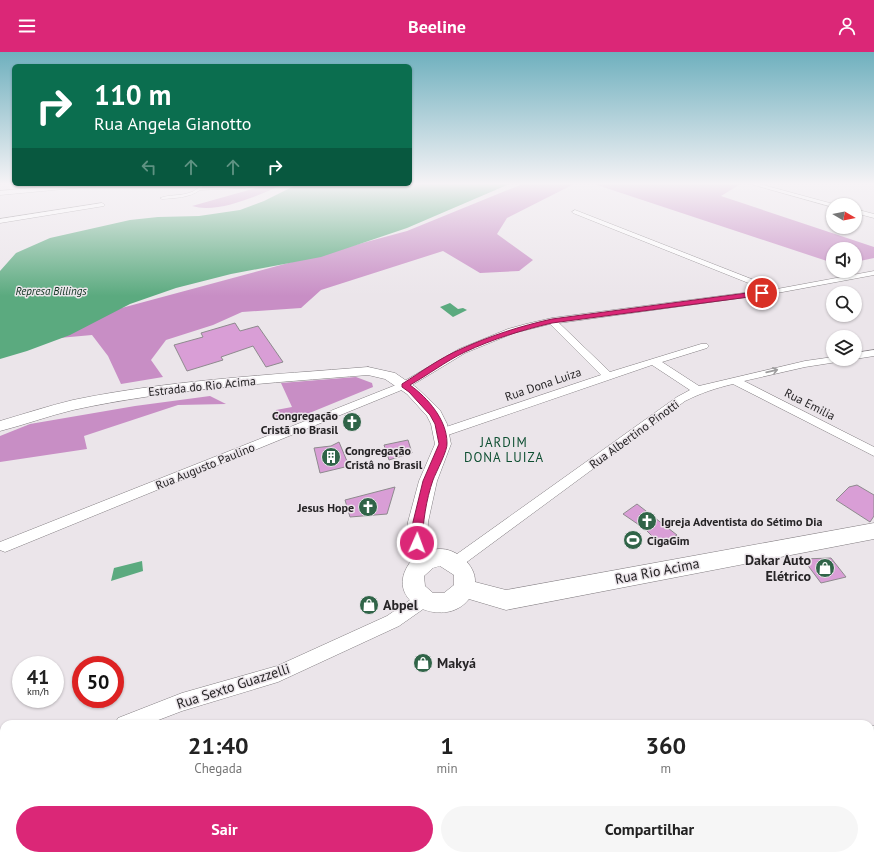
<!DOCTYPE html>
<html lang="pt">
<head>
<meta charset="utf-8">
<style>
	body { margin:0; font-family:"PT Sans",sans-serif; background:#f6f6f6; color:#222; height:100vh; display:flex; flex-direction:column; font-size:15px; white-space:nowrap }
	* { box-sizing:border-box; margin:0 }
	p { font-size:13px; color:#767676 }
	.icon { flex:none; width:22px; height:22px; fill:none; stroke:currentColor; stroke-width:2; stroke-linecap:round; stroke-linejoin:round }
	.map { position:relative; flex:1; overflow:hidden }
	.drawer { position:absolute; left:0px; top:668px; width:874px; height:140px; display:flex; flex-direction:column; background:#fff; border-radius:12px 12px 0 0; box-shadow:0 1px 3px #0004 }
	.drawer>* { flex:none }
	.banner { position:absolute; left:12px; top:12px; width:400px; height:122px; border-radius:6px; box-shadow:0 1px 3px #0004; background:#0b6e4f; color:#fff; overflow:hidden }
	.needle { width:26px; rotate:100deg }
	.fabs { position:absolute; left:826px; top:146px; display:grid; gap:8px }
	.fabs a { display:grid; place-items:center; width:36px; height:36px; border-radius:50%; background:#fff; box-shadow:0 1px 3px #0004; font-size:20px }
	.speed { position:absolute; left:12px; top:604px; display:flex; gap:8px; font-size:20px; font-weight:700; text-align:center }
	.speed>* { display:grid; place-content:center; width:52px; height:52px; border-radius:50%; background:#fff; box-shadow:0 1px 3px #0004; line-height:1 }
	.speed small { font-size:10px; font-weight:400 }
	.speed .limit { border:6px solid #d22; background:#fff; color:#111 }
	.pin { position:absolute; display:grid; place-items:center; width:34px; height:34px; color:#fff; margin:-17px; border:2px solid #fff; border-radius:50%; box-shadow:0 1px 4px #0007 }
	.me { position:absolute; width:44px; margin:-22px; rotate:2deg; stroke-linejoin:round; filter:drop-shadow(0 0 3px #0008) }
	.turn { display:flex; align-items:center; gap:14px; height:84px; padding:0 16px; font-size:18px }
	.turn .icon { width:52px; height:52px; stroke-width:2.5 }
	.turn b { display:block; font-size:28px; line-height:34px }
	.lanes { display:flex; align-items:center; height:38px; padding:0 16px; background:#0003; justify-content:center; gap:20px; direction:ltr }
	.lanes .off { opacity:.35 }
	.eta { display:flex; justify-content:space-evenly; align-items:center; height:68px; text-align:center }
	.eta b { font-size:24px; font-weight:700; line-height:28px }
	.action { display:flex; gap:8px; margin-top:auto; padding:8px 16px }
	.action a { flex:1; height:46px; border-radius:24px; background:#db2777; color:#fff; font-size:16px; font-weight:700; line-height:46px; text-align:center }
	.action a+a { background:#f6f6f6; color:#222 }
	header { display:flex; justify-content:space-between; align-items:center; height:52px; padding:0 16px; background:#db2777; color:#fff; font-size:18px; font-weight:700 }
	.map>svg:first-child { display:block }
	.built { fill:#e2d6e1 }
	.forest { fill:#c88ec5 }
	.water { fill:#5baa7f }
	.building { fill:#d99ed6; stroke:#8e8a8e }
	.lines { fill:none; stroke-linecap:round; stroke-linejoin:round }
	.service-casing { stroke:#847f83; stroke-width:1 }
	.minor-casing { stroke:#847f83; stroke-width:1 }
	.secondary-casing { stroke:#847f83; stroke-width:1 }
	.service { fill:#fff; fill-rule:evenodd }
	.minor { fill:#fff; fill-rule:evenodd }
	.secondary { fill:#fff; fill-rule:evenodd }
	.oneway { stroke:#9d9c9d }
	.route { fill:#db2777; stroke:#8e194d }
	.labels { text-anchor:middle; dominant-baseline:central; stroke-width:3; stroke-linejoin:round; paint-order:stroke }
	.far-water-label { font-size:11px; font-style:italic; fill:#0f3220; stroke:#ebe5ea }
	.street-label { font-size:12px; fill:#262426; stroke:#ebe5ea }
	.poi-label { font-size:12px; font-weight:bold; fill:#262426; stroke:#ebe5ea; text-anchor:start }
	.neighbourhood-label { font-size:13px; letter-spacing:1px; fill:#0d4e31; stroke:#ebe5ea }
	.near-poi-label { font-size:14px; font-weight:bold; fill:#262426; stroke:#ebe5ea; text-anchor:start }
	.near-street-label { font-size:14px; fill:#262426; stroke:#ebe5ea }
</style>
</head>
<body>
<header><svg class="icon" aria-label="menu" viewBox="0 0 24 24"><path d="M4 6h16M4 12h16M4 18h16"/></svg>Beeline<svg class="icon" aria-label="person" viewBox="0 0 24 24"><circle cx="12" cy="8" r="4"/><path d="M4 21q1-7 8-7t8 7"/></svg></header>
<div class="map">
<svg width="874" height="808" viewBox="0 0 874 808">
	<rect width="100%" height="100%" fill="#ebe5ea"/>
	<!-- built -->
	<path class="built" d="M329,804h218l3,4h-230z"/>
	<!-- forest -->
	<path class="forest" d="M525,131h51l-69,35 -10,16 36,26 -14,11 -39,2 -37,-22 -122,39 -20,18 -59,4 -29,13 -47,15 -15,20 12,17 -42,7 -13,-28 -16,-21 -33,3 18,-18 330,-89z
		M591,131h151l-21,13 153,51v11l-19,4v-13h-22v14z
		M270,132h14c-25,11 -66,30 -92,22z
		M356,325l16,6 1,4 -66,27 -33,6 2,-10 16,-3 -11,-24z
		M210,344l16,8 -48,1 -94,31 3,13 -87,13v-26l30,-12 105,-18z"/>
	<!-- water -->
	<path class="water" d="M512,131l-105,45 -86,29 -90,17 -55,14 -46,16 -60,31 -43,16 -27,8v-88l16,-18 34,-15 80,-18 28,-3 41,-1 41,-6 24,-9 34,-17z
		M450,251l8,6 5,-1 4,2 -14,7 -13,-10z
		M142,509l1,10 -32,10 3,-13z"/>
	<!-- building -->
	<path class="building" d="M235,271l5,8 18,-5 25,36 -17,5 -13,-21 -32,11 2,3 -36,11 -13,-26 29,-8 -2,-4z
		M408,388l4,13 -23,7 -5,-15z
		M339,390l10,24 -29,7 -6,-25 17,-2z
		M857,433l17,10v21l-4,6 -34,-22 13,-13z
		M395,435l-8,27 -37,3 -5,-17z
		M637,452l40,31 -16,10 -16,-16 -22,-15z
		M831,506l15,19 -25,6 -18,-24z"/>
	<g class="lines">
		<!-- service casing -->
		<g class="service-casing">
			<path id="service" d="M200,132h2l1,2 -1,2 43,-2 10,-2h5l-15,4 -45,2c-11,8 -25,8 -38,9l-2,-1c14,-5 29,0 40,-12z"/>
		</g>
		<!-- minor casing -->
		<g class="minor-casing">
			<path id="minor" d="M747,131h9l81,22h-4v2z
				M77,132h22l-3,2 -96,9v-4z
				M102,151l3,2 -1,1 -104,17v-4z
				M855,157l19,5v4l-19,-5z
				M575,158l202,79 97,-18v4l-97,18 -218,30 51,49 91,-28h6l2,2 -2,2 -45,14 37,24 106,-25 28,-4v2h9l-5,3 -32,5 -61,14 130,66v9l-141,-72c-17,4 -32,9 -48,17l-225,166 -5,2 -5,-2 -2,-4 2,-4 227,-162 13,-7 -38,-25 -207,71h-8l-2,-3 2,-3 164,-55 -51,-51 -36,9 -49,20 -56,34 -399,163 -5,2 -5,-2v-8l401,-159 58,-34 49,-20 18,-5 26,-6 214,-28 -193,-77 -1,-1z
				M874,298v6l-19,3v-6z
				M424,541l5,2 3,5 -3,5 -30,21 -121,56 -96,29 -34,13h-33l3,-6 64,-25 95,-27 110,-50 23,-16z
				M870,674h4v18h-4z
				M4,715v20l-4,2v-20z
				M709,804h23l-2,4h-23z
				M820,804h22l2,4h-22z"/>
		</g>
		<!-- secondary casing -->
		<g class="secondary-casing">
			<path id="secondary" d="M368,315l27,6 22,15 23,22 7,14 4,20 -14,37 -9,41 -1,21 3,8c3,-1 6,-2 9,-2 17,-1 37,16 36,33l31,8 368,-67v16l-368,71 -37,-11c-23,30 -81,6 -63,-30 2,-4 4,-7 7,-10l-6,-16 1,-21 11,-41 16,-37 -4,-20 -4,-8 -20,-22 -22,-15 -17,-4c-99,8 -198,14 -295,35 -25,6 -49,15 -73,21v-10c24,-7 48,-15 73,-21 97,-20 197,-25 295,-33zM440,514l14,9v10l-10,8h-11l-8,-7 -1,-10 9,-8z"/>
		</g>
		<!-- service -->
		<use href="#service" class="service"/>
		<!-- minor -->
		<use href="#minor" class="minor"/>
		<!-- secondary -->
		<use href="#secondary" class="secondary"/>
	</g>
	<!-- one-way arrows -->
	<defs><path id="oneway-shaft" d="M-6 0H5M1.5-3L5.5 0L1.5 3" fill="none" stroke-width="1.6" stroke-linecap="round" stroke-linejoin="round"/></defs>
	<use class="oneway" href="#oneway-shaft" transform="translate(772 319) rotate(-13)"/>
	<!-- sky -->
	<linearGradient id="sky" x2="0" y2="1"><stop stop-color="#6fb0be"/><stop offset="0.54" stop-color="#f6f3f6"/><stop offset="1" stop-color="#f6f3f6" stop-opacity="0"/></linearGradient>
	<rect width="874" height="244" fill="url(#sky)"/>
	<!-- route -->
	<path class="route" d="M762,239l2,1v3l-212,28c-30,7 -59,16 -87,29 -19,9 -37,23 -55,33 18,13 37,35 37,58 1,7 -11,29 -14,37 -7,20 -10,42 -11,63l-1,3 -4,2 -4,-2 -2,-3 2,-21 10,-41 16,-37 -4,-20 -5,-9 -21,-23 -7,-5v-3c19,-12 38,-26 59,-35 29,-13 59,-23 91,-30z"/>
	<!-- icons -->
	<defs>
		<g id="church-disc" transform="scale(1)"><circle r="9.5" fill="#306448" stroke="#ebe5ea"/><path d="M-1.2-6h2.4v3.5h3.3v2.4h-3.3V6h-2.4V-.1h-3.3v-2.4h3.3Z" fill="#fff"/></g>
		<g id="building-disc" transform="scale(1)"><circle r="9.5" fill="#306448" stroke="#ebe5ea"/><path d="M-4-6H4V6H1V3H-1V6H-4ZM-2.5-4.3h1.7v1.8h-1.7ZM.8-4.3h1.7v1.8H.8ZM-2.5-1h1.7V.8h-1.7ZM.8-1h1.7V.8H.8Z" fill="#fff"/></g>
		<g id="stadium-disc" transform="scale(1)"><circle r="9.5" fill="#306448" stroke="#ebe5ea"/><path d="M0-5a6.5 5 0 1 0 0 10a6.5 5 0 1 0 0-10ZM-3.5-1.8h7v3.6h-7Z" fill="#fff"/></g>
		<g id="shop-disc" transform="scale(1)"><circle r="9.5" fill="#306448" stroke="#ebe5ea"/><path d="M-5-2.5h2.3a2.7 3.5 0 0 1 5.4 0H5L5.5 6h-11ZM-1.5-2.5h3a1.5 2.3 0 0 0-3 0Z" fill="#fff"/></g>
	</defs>
	<g fill-rule="evenodd">
		<use href="#church-disc" x="352" y="370"/>
		<use href="#building-disc" x="331" y="405"/>
		<use href="#church-disc" x="368" y="455"/>
		<use href="#church-disc" x="647" y="469"/>
		<use href="#stadium-disc" x="633" y="488"/>
		<use href="#shop-disc" x="825" y="516"/>
		<use href="#shop-disc" x="369" y="553"/>
		<use href="#shop-disc" x="423" y="611"/>
	</g>
	<g class="labels">
		<!-- far-water labels -->
		<g class="far-water-label">
			<text x="51" y="239">Represa Billings</text>
		</g>
		<!-- street labels -->
		<g class="street-label">
			<text transform="translate(543 332) rotate(-19)">Rua Dona Luiza</text>
			<text transform="translate(202 334) rotate(-6)">Estrada do Rio Acima</text>
			<text transform="translate(810 352) rotate(27)">Rua Emilia</text>
			<text transform="translate(634 382) rotate(-36)">Rua Albertino Pinotti</text>
			<text transform="translate(205 414) rotate(-22)">Rua Augusto Paulino</text>
		</g>
		<!-- poi labels -->
		<g class="poi-label">
			<text x="338" y="363" text-anchor="end">Congregação<tspan x="338" dy="14">Cristã no Brasil</tspan></text>
			<text x="345" y="398">Congregação<tspan x="345" dy="14">Cristâ no Brasil</tspan></text>
			<text x="354" y="455" text-anchor="end">Jesus Hope</text>
			<text x="661" y="469">Igreja Adventista do Sétimo Dia</text>
			<text x="647" y="488">CigaGim</text>
		</g>
		<!-- neighbourhood labels -->
		<g class="neighbourhood-label">
			<text x="504" y="390">JARDIM<tspan x="504" dy="15">DONA LUIZA</tspan></text>
		</g>
		<!-- near-poi labels -->
		<g class="near-poi-label">
			<text x="811" y="508" text-anchor="end">Dakar Auto<tspan x="811" dy="16">Elétrico</tspan></text>
			<text x="383" y="553">Abpel</text>
			<text x="437" y="611">Makyá</text>
		</g>
		<!-- near-street labels -->
		<g class="near-street-label">
			<text transform="translate(657 519) rotate(-11)">Rua Rio Acima</text>
			<text transform="translate(233 634) rotate(-18)">Rua Sexto Guazzelli</text>
		</g>
	</g>
</svg>
<div class="fabs">
<a><svg class="needle" viewBox="-14 -14 28 28"><path d="M0-13l5 13h-10z" fill="#e53935"/><path d="M0 13l5-13h-10z" fill="#767676"/></svg></a>
<a><svg class="icon" aria-label="sound" viewBox="0 0 24 24"><path d="M4 9h4l5-4v14l-5-4H4zM17 9q2 3 0 6"/></svg></a>
<a><svg class="icon" aria-label="search" viewBox="0 0 24 24"><circle cx="10" cy="10" r="6"/><path d="M15 15l6 6"/></svg></a>
<a><svg class="icon" aria-label="layers" viewBox="0 0 24 24"><path d="M12 4l9 5-9 5-9-5zM3 14l9 5 9-5"/></svg></a>
</div>
<div class="speed"><div>41<small>km/h</small></div><div class="limit">50</div></div>
<div class="pin" style="left:762px;top:241px;background:#d93025"><svg class="icon" aria-label="arrive" viewBox="0 0 24 24"><path d="M6 21V4h12l-3 4 3 4H6"/></svg></div>
<svg class="me" style="left:417px;top:491px" viewBox="-20 -20 40 40"><circle r="17" fill="#db2777" stroke="#fff" stroke-width="3"/><path d="M0-11L8 9 0 5-8 9z" fill="#fff"/></svg>
<div class="banner">
<div class="turn"><svg class="icon" aria-label="right" viewBox="0 0 24 24"><path d="M7 20v-9h11M14 6l5 5-5 5"/></svg><div><b>110 m</b>Rua Angela Gianotto</div></div>
<div class="lanes"><svg class="icon off" aria-label="left" viewBox="0 0 24 24"><path d="M17 20v-9H6M10 6l-5 5 5 5"/></svg><svg class="icon off" aria-label="ahead" viewBox="0 0 24 24"><path d="M12 20V5M6 11l6-6 6 6"/></svg><svg class="icon off" aria-label="ahead" viewBox="0 0 24 24"><path d="M12 20V5M6 11l6-6 6 6"/></svg><svg class="icon" aria-label="right" viewBox="0 0 24 24"><path d="M7 20v-9h11M14 6l5 5-5 5"/></svg></div>
</div>
<section class="drawer">
<div class="eta">
<div><b>21:40</b><p>Chegada</p></div>
<div><b>1</b><p>min</p></div>
<div><b>360</b><p>m</p></div>
</div>
<div class="action"><a>Sair</a><a>Compartilhar</a></div>
</section>
</div>
</body>
</html>
